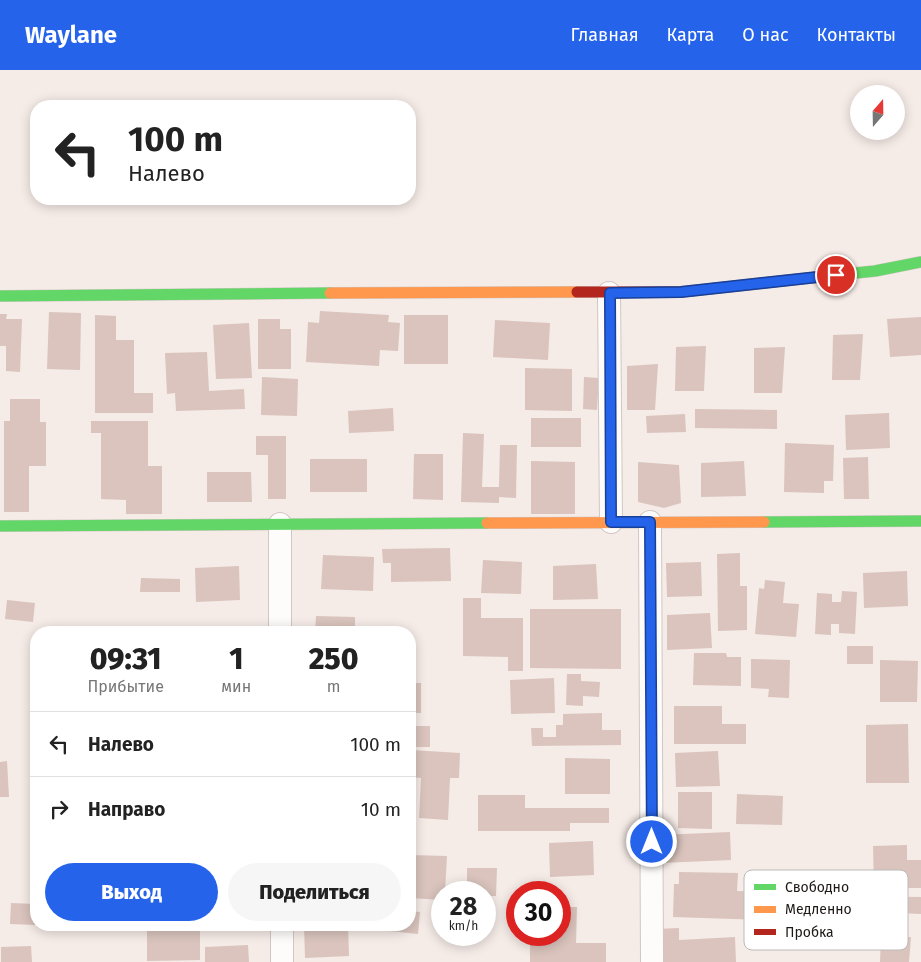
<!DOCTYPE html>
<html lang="ru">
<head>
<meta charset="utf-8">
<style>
	body { margin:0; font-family:"Fira Sans",sans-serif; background:#f6f6f6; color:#222; height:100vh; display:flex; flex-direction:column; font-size:19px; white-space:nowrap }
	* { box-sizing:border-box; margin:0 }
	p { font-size:16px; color:#767676 }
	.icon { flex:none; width:28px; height:28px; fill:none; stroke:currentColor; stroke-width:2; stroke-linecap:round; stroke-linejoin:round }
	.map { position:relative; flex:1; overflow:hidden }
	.side { position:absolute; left:30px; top:556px; width:386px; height:305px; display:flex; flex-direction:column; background:#fff; border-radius:20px; box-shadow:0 2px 12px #0003 }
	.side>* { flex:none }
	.guide { position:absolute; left:30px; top:30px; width:386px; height:105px; border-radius:20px; box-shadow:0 2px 12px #0003; background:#fff; color:#222; overflow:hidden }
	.needle { width:32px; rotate:20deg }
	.tools { position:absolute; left:850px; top:15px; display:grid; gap:10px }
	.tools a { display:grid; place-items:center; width:55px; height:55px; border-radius:50%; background:#fff; box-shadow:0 2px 12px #0003; font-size:25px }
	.speed { position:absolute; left:431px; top:811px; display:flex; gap:10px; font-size:25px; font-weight:700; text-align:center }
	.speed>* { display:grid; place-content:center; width:65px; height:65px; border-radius:50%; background:#fff; box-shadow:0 2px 12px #0003; line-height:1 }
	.speed small { font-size:12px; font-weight:400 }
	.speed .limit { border:8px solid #d22; background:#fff; color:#111 }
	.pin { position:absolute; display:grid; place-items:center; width:42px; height:42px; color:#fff; margin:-21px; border:2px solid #fff; border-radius:50%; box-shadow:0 1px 5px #0007 }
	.me { position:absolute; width:55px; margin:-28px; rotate:0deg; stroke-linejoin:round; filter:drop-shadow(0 0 4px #0008) }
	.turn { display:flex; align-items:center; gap:18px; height:105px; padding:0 15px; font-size:22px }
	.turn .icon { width:65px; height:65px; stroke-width:2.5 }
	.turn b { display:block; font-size:35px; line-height:42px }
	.eta { display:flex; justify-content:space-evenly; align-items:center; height:85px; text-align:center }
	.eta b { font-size:30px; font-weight:800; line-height:35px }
	.action { display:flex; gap:10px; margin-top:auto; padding:10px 15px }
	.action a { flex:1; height:58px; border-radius:30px; background:#2563eb; color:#fff; font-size:20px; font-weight:800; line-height:58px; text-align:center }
	.action a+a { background:#f6f6f6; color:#222 }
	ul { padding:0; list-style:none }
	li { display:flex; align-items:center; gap:15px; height:65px; padding:0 15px; border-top:1px solid #e0e0e0 }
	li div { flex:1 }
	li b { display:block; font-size:19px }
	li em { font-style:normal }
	header { display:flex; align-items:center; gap:30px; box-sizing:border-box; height:70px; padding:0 25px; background:#2563eb; color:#fff }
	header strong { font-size:24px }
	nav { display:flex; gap:28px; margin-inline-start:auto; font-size:18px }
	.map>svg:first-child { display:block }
	.building { fill:#dac4bd }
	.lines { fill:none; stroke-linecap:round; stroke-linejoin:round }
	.street-casing { stroke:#d0c7c4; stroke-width:24 }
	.fast-casing { stroke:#d0c7c4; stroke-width:12 }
	.slow-casing { stroke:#d0c7c4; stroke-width:12 }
	.jam-casing { stroke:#d0c7c4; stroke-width:12 }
	.street { stroke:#fefcfb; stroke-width:22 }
	.fast { stroke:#63d668; stroke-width:11 }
	.slow { stroke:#ff974d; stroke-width:11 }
	.jam { stroke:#b3261e; stroke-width:11 }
	.route-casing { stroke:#184099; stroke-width:12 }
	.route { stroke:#2563eb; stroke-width:9 }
	.key { fill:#fff; stroke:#bcbab9; stroke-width:1 }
	.key-label { font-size:14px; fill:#1e1816 }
</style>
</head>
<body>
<header>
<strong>Waylane</strong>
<nav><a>Главная</a><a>Карта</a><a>О нас</a><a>Контакты</a></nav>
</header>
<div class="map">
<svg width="921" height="892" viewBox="0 0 921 892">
	<rect width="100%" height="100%" fill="#f5ebe7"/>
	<!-- building -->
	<path class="building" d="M320,241l69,4 -1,7 12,1 -2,28 -18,-1 -1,16 -73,-4 2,-40 11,1z
		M49,242l32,1 -1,57 -33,-1z
		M0,244h7l-1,5h16l-2,53 -14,-1v-25h-6z
		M95,245l21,1v24h18v53h19v20h-58z
		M404,245h44v49h-44z
		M921,247v38l-31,2 -3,-38z
		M258,249h22v10h11v40h-33z
		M495,250l55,3 -2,37 -55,-3z
		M249,253l3,55 -36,1 -3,-54z
		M863,264l-3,46h-28l1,-45z
		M706,276l-2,45h-29l1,-44z
		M785,277l-3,46h-28v-45z
		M207,282l2,39 35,-2 1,20 -69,2 -1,-18 -8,1 -2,-41z
		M658,294l-3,46h-28v-44z
		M525,298l47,1v42l-47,-1z
		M262,307l36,2 -1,37 -36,-1z
		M584,307l15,1 -2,32 -14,-1z
		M10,329h30v23h6v44h-17v46h-25v-91h6z
		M393,338l1,23 -45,2 -1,-22z
		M695,339l82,1v19l-82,-1z
		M889,343l1,35 -44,2 -1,-35z
		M685,344l1,18 -39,1 -1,-17z
		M531,348h50v29h-50z
		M91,351h57v45h14v48h-36v-14l-25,-1v-66h-10z
		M463,363l21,1 -2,53h17l1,-42h17l-1,53 -17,-1v6l-38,-1z
		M256,366h30v63h-18v-44h-12z
		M785,373l49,2 -1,36h-9v12l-40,-1z
		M414,384h29v46l-30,-1z
		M868,387l1,42h-25l-1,-41z
		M310,389h57v33h-57z
		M531,391l44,1v52h-44z
		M744,391l2,35 -45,1v-34z
		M638,392l41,3 2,38 -17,5 -26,-6z
		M207,402h44l1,30h-45z
		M450,478l1,33 -60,1v-19h-8l-1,-14z
		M740,483v33h7v44l-29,1 -1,-77z
		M323,485l51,2 -1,34 -52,-2z
		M483,490l39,2 -1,32 -40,-1z
		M701,492l1,34 -35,1 -1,-34z
		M596,494l2,35 -45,1v-34z
		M239,496l1,34 -44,2 -1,-34z
		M907,501l1,35 -44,2 -1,-35z
		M141,508l39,1v13h-40z
		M765,510l20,2 -2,21 16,1 -3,33 -41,-3 4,-46 5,1z
		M842,521l15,1 -2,42 -16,-1v-9h-8v11l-16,-1 2,-41 15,1v8h9z
		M463,528h18v20h42v53h-15v-14l-45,-1z
		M7,530l28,3 -2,19 -28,-3z
		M530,539h91v60l-91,-1z
		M710,543l2,35 -45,2v-35z
		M316,546l39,1v15h-40z
		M197,558l33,2v2h-34z
		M847,576h26v18h-26z
		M694,583h32l1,4h14v29l-48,-1z
		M751,589l39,1 -1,38 -21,-1 1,-8 -18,-1z
		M880,590l38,1 -1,41h-37z
		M567,604h14v7l19,1 -1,15 -16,-1v10l-17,-1z
		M554,608l1,35 -44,1 -1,-34z
		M410,613h11v30h-11z
		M674,636h48v18h24v20h-72z
		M602,643v17h19v15l-89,1 -1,-18h12v9h13v-12h7v-11z
		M908,654l1,59h-43v-58z
		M410,656h20v21h-20z
		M411,680l49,3 -1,25h-9l-2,42 -29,-2 2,-40 -11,-1z
		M718,681l2,35 -44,1 -1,-34z
		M565,688l45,1v35h-45z
		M7,691l2,36h-9v-35z
		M678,722h34v37l-34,-1z
		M737,724l46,2 -1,29 -46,-1z
		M478,725h47v13h84v15h-39v8h-92z
		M730,762l1,28 -69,3 -2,-28z
		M593,771l1,34 -44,2 -1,-34z
		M907,775v15h14v28h-47l-1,-42z
		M410,785l37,1 -2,36h-3v8l-32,-2z
		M467,798h30l-1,28h-11v-4h-18z
		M679,802l59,1 -1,18 31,1 -1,28 -94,-3 1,-33h5z
		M847,826l74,1v17l-44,-2v-5l-31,-1z
		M11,833l25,1v21l-26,-1z
		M560,837h17l-1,36h30v19h-76v-27h30z
		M410,841l10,1 -2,22 -29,-3v-6h21z
		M147,855h53v35l-53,1z
		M304,855h44l1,31 -44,2z
		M679,858v12l56,-3 1,25h-78l-2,-33z
		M911,867l-2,25h-29l1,-24z
		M248,875l1,17h-44v-15z
		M31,876l1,16h-31v-15z"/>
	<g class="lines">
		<!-- street casing -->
		<g class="street-casing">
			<path id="street" d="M609,223l2,229
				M650,452l2,440
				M280,454v108
				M282,855v37"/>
		</g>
		<!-- fast casing -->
		<g class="fast-casing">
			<path id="fast" d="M836,205l39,-4 46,-9
				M0,226l330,-3
				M764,452l157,-1
				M0,456l487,-3"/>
		</g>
		<!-- slow casing -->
		<g class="slow-casing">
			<path id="slow" d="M330,223l247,-1
				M487,453l277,-1"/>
		</g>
		<!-- jam casing -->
		<g class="jam-casing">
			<path id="jam" d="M577,222h104l155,-17"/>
		</g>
		<!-- street -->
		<use href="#street" class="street"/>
		<!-- fast -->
		<use href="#fast" class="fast"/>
		<!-- slow -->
		<use href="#slow" class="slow"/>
		<!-- jam -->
		<use href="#jam" class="jam"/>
	</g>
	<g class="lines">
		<!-- route casing -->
		<g class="route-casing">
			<path id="route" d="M652,772l-2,-320h-39l-1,-229 71,-1 155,-17"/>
		</g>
		<!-- route -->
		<use href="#route" class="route"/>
	</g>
	<!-- legend -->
	<rect x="744" y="800" width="164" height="80" rx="8" class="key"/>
	<rect x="754" y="814" width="22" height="6" fill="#63d668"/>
	<rect x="754" y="836" width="22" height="7" fill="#ff974d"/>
	<rect x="754" y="859" width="22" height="6" fill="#b3261e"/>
	<g class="key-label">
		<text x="785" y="822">Свободно</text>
		<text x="785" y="844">Медленно</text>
		<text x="785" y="867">Пробка</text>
	</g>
</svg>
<div class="tools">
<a><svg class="needle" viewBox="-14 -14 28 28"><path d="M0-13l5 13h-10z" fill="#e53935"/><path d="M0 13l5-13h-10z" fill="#767676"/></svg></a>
</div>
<div class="speed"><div>28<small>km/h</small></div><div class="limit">30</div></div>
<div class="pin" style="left:836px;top:205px;background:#d93025"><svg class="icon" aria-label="arrive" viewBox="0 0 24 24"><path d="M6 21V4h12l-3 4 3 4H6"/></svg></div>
<svg class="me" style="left:652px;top:772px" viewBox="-20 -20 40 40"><circle r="17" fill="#2563eb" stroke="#fff" stroke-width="3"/><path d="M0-11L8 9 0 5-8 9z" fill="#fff"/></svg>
<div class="guide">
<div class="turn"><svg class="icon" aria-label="left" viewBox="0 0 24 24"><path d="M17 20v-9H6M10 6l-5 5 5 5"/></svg><div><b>100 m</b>Налево</div></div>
</div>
<section class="side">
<div class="eta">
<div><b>09:31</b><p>Прибытие</p></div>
<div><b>1</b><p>мин</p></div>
<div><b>250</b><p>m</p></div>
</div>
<ul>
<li><svg class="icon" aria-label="left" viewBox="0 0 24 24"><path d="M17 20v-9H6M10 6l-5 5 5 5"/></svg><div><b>Налево</b></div><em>100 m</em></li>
<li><svg class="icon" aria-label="right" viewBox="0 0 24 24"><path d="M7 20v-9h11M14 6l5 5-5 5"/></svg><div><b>Направо</b></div><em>10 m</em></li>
</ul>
<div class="action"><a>Выход</a><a>Поделиться</a></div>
</section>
</div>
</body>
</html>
